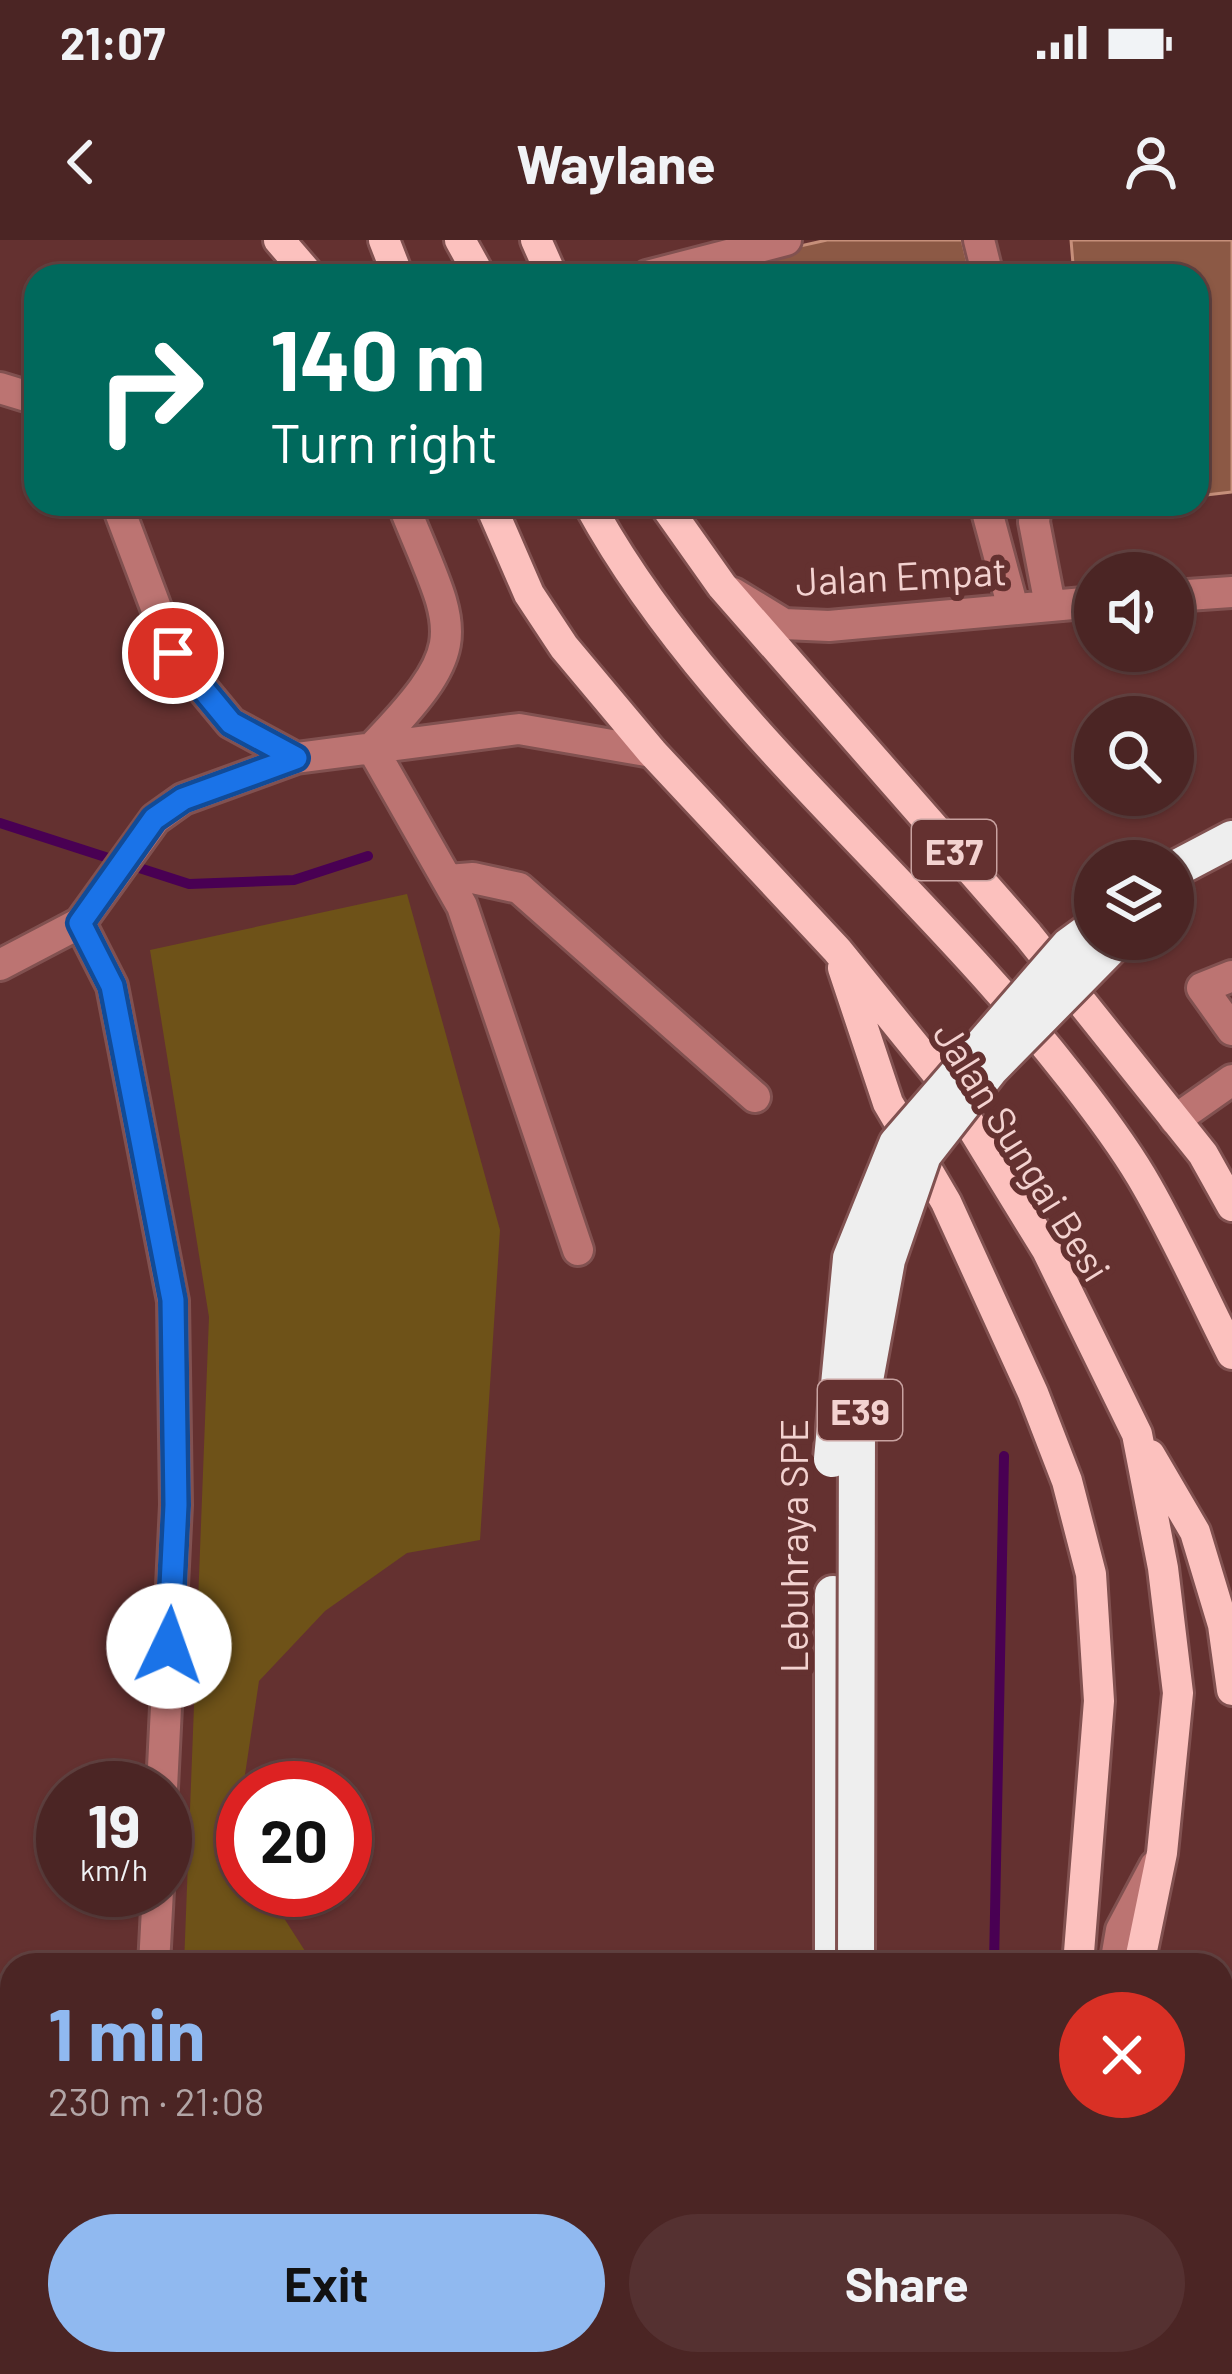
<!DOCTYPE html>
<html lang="en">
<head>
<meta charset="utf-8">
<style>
	body { margin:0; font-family:Barlow,sans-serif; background:#553131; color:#f1f3f6; height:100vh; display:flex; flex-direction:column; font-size:45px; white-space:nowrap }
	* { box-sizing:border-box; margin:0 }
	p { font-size:39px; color:#b2a5a6 }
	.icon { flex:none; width:66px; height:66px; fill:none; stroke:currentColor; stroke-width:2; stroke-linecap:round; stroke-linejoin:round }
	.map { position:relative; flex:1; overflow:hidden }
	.side { position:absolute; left:0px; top:1713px; width:1233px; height:423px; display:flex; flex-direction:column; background:#4b2524; border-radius:36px 36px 0 0; box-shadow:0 3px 9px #0004,0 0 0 3px #624241 }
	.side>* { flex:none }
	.hud { position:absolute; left:24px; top:24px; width:1185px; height:252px; border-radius:36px; box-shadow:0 3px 9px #0004,0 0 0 3px #624241; background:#00695c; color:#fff; overflow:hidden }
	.tools { position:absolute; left:1074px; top:312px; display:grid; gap:24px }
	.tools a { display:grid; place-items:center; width:120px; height:120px; border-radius:50%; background:#4b2524; box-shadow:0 3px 9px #0004,0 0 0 3px #624241; font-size:60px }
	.speed { position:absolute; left:36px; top:1521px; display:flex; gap:24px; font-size:60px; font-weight:700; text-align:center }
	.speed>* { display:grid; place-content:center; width:156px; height:156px; border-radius:50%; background:#4b2524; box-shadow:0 3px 9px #0004,0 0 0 3px #624241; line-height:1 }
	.speed small { font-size:30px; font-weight:400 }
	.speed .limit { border:18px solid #d22; background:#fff; color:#111 }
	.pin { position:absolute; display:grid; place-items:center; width:102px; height:102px; color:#fff; margin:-51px; border:6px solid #fff; border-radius:50%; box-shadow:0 3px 12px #0007 }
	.me { position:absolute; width:132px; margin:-66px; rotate:3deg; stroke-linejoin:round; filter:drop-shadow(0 0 9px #0008) }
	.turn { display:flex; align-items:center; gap:42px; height:252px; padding:0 48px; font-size:54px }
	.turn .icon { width:156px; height:156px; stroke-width:2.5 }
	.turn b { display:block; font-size:84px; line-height:102px }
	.round { display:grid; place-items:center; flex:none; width:126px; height:126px; border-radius:63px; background:#553131 }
	.headline { display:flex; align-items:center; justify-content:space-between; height:204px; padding:0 48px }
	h1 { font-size:72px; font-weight:700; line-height:90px; color:#90b9f0 }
	.cta { display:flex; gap:24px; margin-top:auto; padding:24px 48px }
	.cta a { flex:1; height:138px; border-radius:72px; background:#90b9f0; color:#111; font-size:48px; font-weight:700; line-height:138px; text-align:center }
	.cta a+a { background:#553131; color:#f1f3f6 }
	.status { display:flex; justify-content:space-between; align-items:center; height:84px; padding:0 60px; background:#4b2524; direction:ltr }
	.status svg { height:33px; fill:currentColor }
	header { display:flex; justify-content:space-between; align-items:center; height:156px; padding:0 48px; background:#4b2524; font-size:54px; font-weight:700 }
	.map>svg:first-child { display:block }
	.green { fill:#6e5218 }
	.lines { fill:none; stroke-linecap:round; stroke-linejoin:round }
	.stream { stroke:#490053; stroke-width:10 }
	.building { fill:#8c5945; stroke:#c68f7a; stroke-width:3 }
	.minor-casing { stroke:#815150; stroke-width:36 }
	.major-casing { stroke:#815150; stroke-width:36 }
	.highway-casing { stroke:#815150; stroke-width:42 }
	.minor { stroke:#bc7472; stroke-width:30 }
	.major { stroke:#fcc1be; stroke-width:30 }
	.highway { stroke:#eee; stroke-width:36 }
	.highway-bridge-casing { stroke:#815150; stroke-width:42; stroke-linecap:butt }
	.highway-bridge { stroke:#eee; stroke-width:36 }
	.route-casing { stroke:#114b97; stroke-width:30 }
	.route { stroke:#1a73e8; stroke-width:21 }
	.labels { text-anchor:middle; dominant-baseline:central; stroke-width:12; stroke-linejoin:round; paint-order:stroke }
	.shield { fill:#643130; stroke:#c8a2a0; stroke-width:3 }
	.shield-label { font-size:36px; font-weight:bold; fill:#f3d2d0 }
	.street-label { font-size:39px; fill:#f3d2d0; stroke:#643130 }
</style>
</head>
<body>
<div class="status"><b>21:07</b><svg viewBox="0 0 49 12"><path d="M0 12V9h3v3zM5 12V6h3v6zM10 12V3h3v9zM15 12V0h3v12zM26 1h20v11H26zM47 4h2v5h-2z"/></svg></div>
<header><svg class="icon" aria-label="back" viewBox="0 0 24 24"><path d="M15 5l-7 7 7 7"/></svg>Waylane<svg class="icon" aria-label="person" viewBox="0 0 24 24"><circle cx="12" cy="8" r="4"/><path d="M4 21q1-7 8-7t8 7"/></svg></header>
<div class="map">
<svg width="1232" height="2134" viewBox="0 0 1232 2134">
	<rect width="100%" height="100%" fill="#643130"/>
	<!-- green -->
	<path class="green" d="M407,654l93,336 -20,310 -73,13 -82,58 -66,70 -16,107v102h23l48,75h-130l25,-648 -59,-367z
		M168,2124h285v10h-285z"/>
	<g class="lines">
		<!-- stream -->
		<path class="stream" d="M0,583l189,61 105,-4 74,-24
			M994,1725l10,-509
			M983,2134l1,-10"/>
	</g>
	<!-- building -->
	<path class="building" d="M827,0h135l9,36h-258l-3,-10z
		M1071,0h161v252l-35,4v-220h-123z"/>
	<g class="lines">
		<!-- minor casing -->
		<g class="minor-casing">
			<path id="minor" d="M979,0l9,36
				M647,36l139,-36
				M0,148l36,11
				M117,264l56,149 58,70 65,35
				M985,264l28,104
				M1036,264l-2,18 16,83
				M733,353l51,31 45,2 266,-24
				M1173,356l59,-4
				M372,508l90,158 116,344
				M372,508c104,-108 83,-114 31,-244
				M448,640l25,-2 46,10 236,209
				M80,683l32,63 61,315 3,204 -14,283
				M0,725l80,-42 75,-104 28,-20 113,-41 223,-29 133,23
				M1232,736l-30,12 30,42
				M1175,880l57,-40
				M154,1725l4,-75
				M1115,1725l6,-35 34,-64
				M135,2134l1,-10"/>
		</g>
		<!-- major casing -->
		<g class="major-casing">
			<path id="major" d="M279,0l31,36
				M384,0l14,36
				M460,0l20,36
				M536,0l16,36
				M490,264l39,90 35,53 88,105 185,198 107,132 103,168 90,184 26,134 15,125 -16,160 -23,112
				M589,264c99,182 273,331 408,485 44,49 111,132 144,187 34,57 61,119 91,178
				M664,264l58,82 306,349 175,219 29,52
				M843,728l45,135 58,99 87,191 34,88 24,93 8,127 -21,264
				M1150,1215l45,77 28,93 9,65
				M1221,1963l11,-82
				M1057,2134v-10
				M1155,2134l1,-10
				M1203,2134v-10"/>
		</g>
		<!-- highway casing -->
		<g class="highway-casing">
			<path id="highway" d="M1173,630l59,-31
				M833,1354v371
				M874,2124l1,10"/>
		</g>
		<!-- minor -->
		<use href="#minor" class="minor"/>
		<!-- major -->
		<use href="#major" class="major"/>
		<!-- highway -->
		<use href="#highway" class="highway"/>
		<!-- highway-bridge casing -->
		<g class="highway-bridge-casing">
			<path id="highway-bridge" d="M832,1219l19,-201 46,-114 172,-198 26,-19
				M856,1725l1,-541 30,-164 36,-105 68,-87 127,-129"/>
		</g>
		<!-- highway-bridge -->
		<use href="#highway-bridge" class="highway-bridge"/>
	</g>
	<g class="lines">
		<!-- route casing -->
		<g class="route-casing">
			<path id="route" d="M169,1406l7,-141 -3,-205 -61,-314 -32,-63 74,-104 29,-20 113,-41 -65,-35 -58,-70"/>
		</g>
		<!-- route -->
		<use href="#route" class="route"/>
	</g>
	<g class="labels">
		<!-- shield labels -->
		<g class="shield">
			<rect x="912" y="580" width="84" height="60" rx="9"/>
			<rect x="818" y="1140" width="84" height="60" rx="9"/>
		</g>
		<g class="shield-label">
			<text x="954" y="610">E37</text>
			<text x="860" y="1170">E39</text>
		</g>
		<!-- street labels -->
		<g class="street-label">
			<text transform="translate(901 335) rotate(-3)">Jalan Empat</text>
			<text transform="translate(1023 911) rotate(58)">Jalan Sungai Besi</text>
			<text transform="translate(792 1306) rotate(-90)">Lebuhraya SPE</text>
		</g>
	</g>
</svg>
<div class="tools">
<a><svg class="icon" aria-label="sound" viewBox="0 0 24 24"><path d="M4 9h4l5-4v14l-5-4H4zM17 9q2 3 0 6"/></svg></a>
<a><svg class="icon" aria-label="search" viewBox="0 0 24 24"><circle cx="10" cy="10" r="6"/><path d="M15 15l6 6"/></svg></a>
<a><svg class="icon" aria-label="layers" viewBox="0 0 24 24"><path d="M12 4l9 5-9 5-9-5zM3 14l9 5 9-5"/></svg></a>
</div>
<div class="speed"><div>19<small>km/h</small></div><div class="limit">20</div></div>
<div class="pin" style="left:173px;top:413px;background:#d93025"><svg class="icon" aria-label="arrive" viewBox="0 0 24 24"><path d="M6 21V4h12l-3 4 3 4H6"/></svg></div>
<svg class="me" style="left:169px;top:1406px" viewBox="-20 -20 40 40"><circle r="19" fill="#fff"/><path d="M0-13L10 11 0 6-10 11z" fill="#1a73e8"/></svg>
<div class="hud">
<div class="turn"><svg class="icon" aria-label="right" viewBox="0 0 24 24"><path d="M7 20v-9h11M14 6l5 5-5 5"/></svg><div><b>140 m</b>Turn right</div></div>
</div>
<section class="side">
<div class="headline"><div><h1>1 min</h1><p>230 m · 21:08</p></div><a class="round" style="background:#d93025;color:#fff"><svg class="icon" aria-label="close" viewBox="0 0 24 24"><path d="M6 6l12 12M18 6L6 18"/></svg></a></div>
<div class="cta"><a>Exit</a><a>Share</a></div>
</section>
</div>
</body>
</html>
